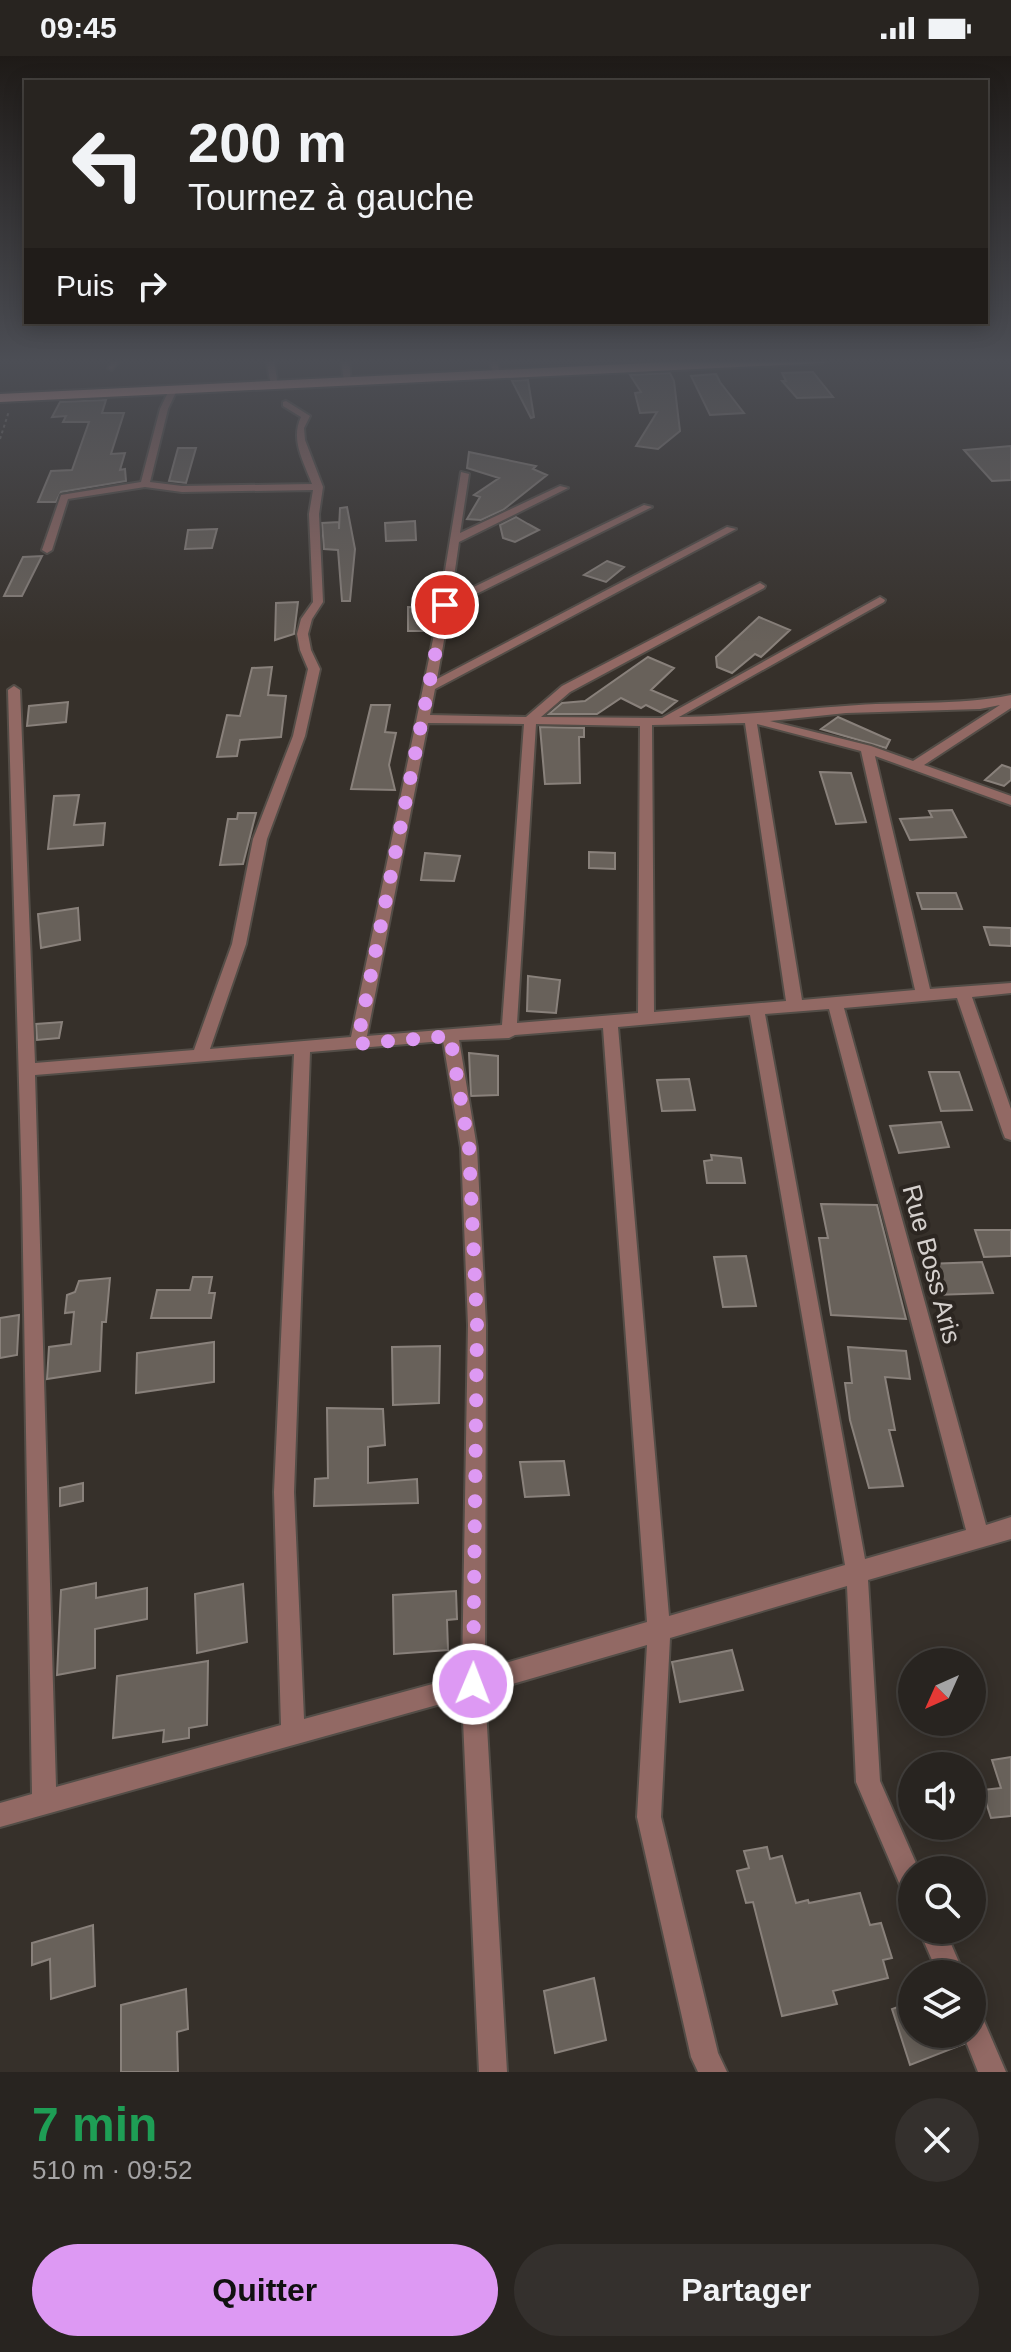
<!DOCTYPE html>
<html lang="fr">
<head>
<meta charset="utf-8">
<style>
	body { margin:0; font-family:Arial,sans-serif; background:#34302d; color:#f1f3f6; height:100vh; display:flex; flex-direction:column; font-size:30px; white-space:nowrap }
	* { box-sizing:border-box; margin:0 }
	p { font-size:26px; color:#a5a4a5 }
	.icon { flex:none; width:44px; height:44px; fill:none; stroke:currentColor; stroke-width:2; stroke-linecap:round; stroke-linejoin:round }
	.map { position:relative; height:2016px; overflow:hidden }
	.drawer { display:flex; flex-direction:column; background:#282420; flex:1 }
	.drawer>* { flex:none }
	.top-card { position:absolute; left:24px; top:24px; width:964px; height:244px; border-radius:0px; box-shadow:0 4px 20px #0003,0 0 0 2px #44413e; background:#282420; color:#f1f3f6; overflow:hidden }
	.needle { width:52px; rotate:225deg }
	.fabs { position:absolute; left:898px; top:1592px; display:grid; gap:16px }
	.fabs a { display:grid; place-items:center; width:88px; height:88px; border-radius:50%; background:#282420; box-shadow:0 4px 20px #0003,0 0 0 2px #44413e; font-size:40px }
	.pin { position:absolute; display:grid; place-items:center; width:68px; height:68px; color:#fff; margin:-34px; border:4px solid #fff; border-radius:50%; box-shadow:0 2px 8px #0007 }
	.me { position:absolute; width:88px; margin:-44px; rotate:1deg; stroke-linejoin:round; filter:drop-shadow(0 0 6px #0008) }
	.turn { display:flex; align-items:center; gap:28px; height:168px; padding:0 32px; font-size:36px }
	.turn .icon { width:104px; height:104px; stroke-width:2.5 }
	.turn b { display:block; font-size:56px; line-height:68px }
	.then { display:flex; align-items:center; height:76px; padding:0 32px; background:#0003; gap:16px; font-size:30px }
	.round { display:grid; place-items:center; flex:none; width:84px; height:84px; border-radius:42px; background:#34302d }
	.headline { display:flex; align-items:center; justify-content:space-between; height:136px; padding:0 32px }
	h1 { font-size:48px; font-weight:700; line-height:60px; color:#1e9e55 }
	.cta { display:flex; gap:16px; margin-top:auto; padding:16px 32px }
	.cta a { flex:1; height:92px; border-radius:48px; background:#dd99f3; color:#111; font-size:32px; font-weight:700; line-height:92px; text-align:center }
	.cta a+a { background:#34302d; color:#f1f3f6 }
	.status { display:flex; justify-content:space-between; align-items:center; height:56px; padding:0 40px; background:#282420; direction:ltr }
	.status svg { height:22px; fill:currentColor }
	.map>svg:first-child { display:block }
	.building { fill:#68615a; stroke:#89817b; stroke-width:2 }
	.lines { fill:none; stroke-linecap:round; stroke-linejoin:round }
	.minor-casing { stroke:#534d47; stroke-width:4 }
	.trunk-casing { stroke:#534d47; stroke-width:4 }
	.path { stroke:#746f6a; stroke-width:2; stroke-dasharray:3 3; stroke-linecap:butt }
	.minor { fill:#926964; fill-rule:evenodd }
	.trunk { fill:#f8afa7; fill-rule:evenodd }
	.route { stroke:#dd99f3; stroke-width:14; stroke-dasharray:0 25.2 }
	.labels { text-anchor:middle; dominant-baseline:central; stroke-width:8; stroke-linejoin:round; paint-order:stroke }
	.street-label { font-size:26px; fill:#d5d0cd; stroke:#2c2621 }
</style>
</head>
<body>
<div class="status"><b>09:45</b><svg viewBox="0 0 49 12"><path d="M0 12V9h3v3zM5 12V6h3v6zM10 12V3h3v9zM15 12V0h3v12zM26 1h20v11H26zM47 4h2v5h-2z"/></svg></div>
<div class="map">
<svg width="1011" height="2016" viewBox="0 0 1011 2016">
	<rect width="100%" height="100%" fill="#36302a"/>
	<!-- building -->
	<path class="building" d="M813,316l20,25 -36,1 -15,-17h4l-4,-8z
		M670,317l4,8 6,50 -22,18 -22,-3 21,-34 -17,1 -5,-20 6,-1 -11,-17z
		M716,318l4,8 24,31 -34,2 -19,-39z
		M528,324l6,37 -3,1 -19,-37z
		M106,344l-4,13h22l-13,41 14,-1 -5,17 5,-1 1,12 -65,11 -5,10h-18l13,-31 21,-1 17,-48h-26l3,-6 -14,1 8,-15z
		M1011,390v34l-19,1 -28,-31z
		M178,392h18l-10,35 -17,-2z
		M469,396l67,14 -3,3 14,6 -44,35 -22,10 -14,-1 13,-22 -6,-2 25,-17 -32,-10z
		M347,451l8,42 -5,52h-8l-4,-51 -14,-1 -2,-26 17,-1v7l1,-21z
		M516,461l12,7 11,6 -24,12 -12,-4 -3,-13z
		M415,465l1,19 -30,1 -1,-18z
		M217,473l-5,19 -27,1 3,-19z
		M42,500l-20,40h-18l19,-39z
		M607,505l17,6 -18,15 -22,-7z
		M298,546l-4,32 -19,6 1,-37z
		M408,551l26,1 -2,23h-24z
		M759,561l31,13 -29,27 -6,-3 -23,19 -15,-6 -1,-10z
		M648,601l26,11 -23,22 26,11 -15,12 -16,-8 -5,3 -20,-10 -24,16h-48l13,-11 23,-2z
		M272,611l-4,28 18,1 -5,41 -41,3 -3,16 -20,1 10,-42 13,1 12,-48z
		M68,646l-2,20 -39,4 2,-20z
		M371,649h19l-5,27 11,1 -7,32 6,25 -44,-1z
		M838,661l52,23 -4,8 -65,-19z
		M540,671l44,1v9h-5l1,46 -35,1z
		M1002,709l9,3v12l-7,6 -19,-6z
		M820,716l31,1 15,49 -30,2z
		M79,739l-5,30 31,-2 -2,22 -55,4 6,-53z
		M952,754l14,27 -56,3 -10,-21 32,-2 -3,-6z
		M238,757h18l-13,51 -23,1 8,-46h9z
		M589,796l26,1v16l-26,-1z
		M425,797l35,3 -6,25 -33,-1z
		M917,837h39l6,16h-40z
		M78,852l2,32 -39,8 -3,-34z
		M984,871l27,1v18l-21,-1z
		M528,920l32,4 -4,33 -29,-2z
		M62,966l-3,16 -22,2 -1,-16z
		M469,997l29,3v39l-27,1z
		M929,1016h30l13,38 -31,1z
		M689,1023l6,31 -33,1 -5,-31z
		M941,1066l8,25 -50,6 -9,-27z
		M711,1099l30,3 4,25h-38l-3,-22 8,-1z
		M821,1148l56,1 29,114 -75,-4 -12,-77h9z
		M975,1174h36v26l-27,1z
		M746,1200l10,50 -33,1 -9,-50z
		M982,1206l11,31 -59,2 -9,-31z
		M193,1221h19l-3,16h6l-4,25h-60l6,-28h33z
		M110,1222l-4,44h-4l-2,49 -53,8 2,-32 22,-3 3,-32 -9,1 2,-18 8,-3 4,-11z
		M19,1259l-2,40 -17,3v-40z
		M214,1286v40l-78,11 1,-40z
		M440,1290l-1,57 -46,2 -1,-58z
		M848,1291l58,4 4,28 -25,-2 10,53h-6l14,56 -34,2 -19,-68 -5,-37h7z
		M327,1352l56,1 2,36 -17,2v36l49,-4 1,24 -104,3 1,-27 13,-1z
		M564,1405l5,34 -44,2 -5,-35z
		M83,1427v18l-23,5v-18z
		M96,1527v15l51,-10v31l-52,10v39l-38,7 4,-85z
		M243,1528l4,58 -50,11 -2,-59z
		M456,1535l1,28 -10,1 1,30 -54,4 -1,-59z
		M732,1594l11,40 -63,12 -8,-40z
		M208,1605l-1,64 -18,3v10l-26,4 1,-12 -51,8 4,-62z
		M1011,1701v59l-20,2 -9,-28 19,-2 -9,-28z
		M767,1791l3,12 12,-3 14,47 12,-3 1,3 51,-10 10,32 11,-2 11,35 -9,2 5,18 -55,13 4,13 -55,12 -29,-114 -7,1 -9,-32 12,-3 -5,-17z
		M93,1869l2,61 -44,13 -1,-40 -18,6v-22z
		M594,1922l12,62 -51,13 -11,-62z
		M186,1933l2,40 -11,3 1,40h-57v-67z
		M912,1946v32h48l4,10 -54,21 -18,-56z"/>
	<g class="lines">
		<!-- minor casing -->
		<g class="minor-casing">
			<path id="minor" d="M113,304h8l-9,10 -4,-2z
				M266,304h8l4,27 -7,-2z
				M341,304h8l2,23 -7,-2z
				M489,304h8l3,15h-6z
				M170,332l7,2 -9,19 -18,73 32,4 130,-2c-8,-22 -22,-44 -11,-67l-18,-11v-4l3,-1 24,15 -6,12 1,12 18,47 -4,27 4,88 -11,17 -4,15 3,16 9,19 -15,67 -38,103 -21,105 -36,105 141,-12 86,-417 24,-148 8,2 -9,59 100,-47 8,2 -109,54 -8,56 193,-93 8,2 -202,100 -13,72 290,-152 9,2 -301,160 -5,26 96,2 36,-31 198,-103 5,3 -1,2 -194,104 -29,25 121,1 218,-121 5,3 -1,2 -205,115c56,-1 110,-7 166,-11 55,-5 111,0 166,-11v13l-87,57 87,31v9l-136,-49 55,233 81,-6v10l-39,4 39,112v31l-6,-2 -2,-5 -46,-135 -113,10 142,517 25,-8v22l-143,41 12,201 39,89h-7v26l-9,-4 -47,-110 -9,-196 -177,52 -9,179 57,236 9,19h-29l-7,-15 -54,-240 10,-172 -162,47 22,380h-28l-17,-374 -462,129v-24l32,-9 -10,-604 -14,-500 6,-4 6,4 15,373 159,-13 38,-106 21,-105 40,-103 15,-67 -8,-19 -3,-16 4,-15 12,-17 -4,-88 4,-24 -131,2 -37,-5 -77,12 -16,51 -5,3 -5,-3 19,-55 80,-13 19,-73zM1000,649l-87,56 -42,-15 -101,-25 76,-8 134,-4zM428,667l96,1 -22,301 -135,11zM745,667l41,278 -132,11 -2,-287zM536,668l104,2 -2,287 -121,10zM757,668l104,27 54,239 -113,10zM829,953l137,521 -101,29 -100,-545zM750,959l95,550 -176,51 -51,-589zM603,972l44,594 -162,47 1,-344 -9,-177 -18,-108 50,-2 6,-3zM443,985l18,107 7,177 -6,351 -158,43 -10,-227 16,-440zM294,998l-20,438 7,233 -225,62 -21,-712z
				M919,1874h26l19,44h-26z
				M972,1954l9,4 25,58h-28l-15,-38h9z"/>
		</g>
		<!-- trunk casing -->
		<g class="trunk-casing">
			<path id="trunk" d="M710,304h118l-5,3 -823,39v-8z"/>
		</g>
		<!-- path -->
		<path class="path" d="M0,383l9,-28"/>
		<!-- minor -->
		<use href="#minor" class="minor"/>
		<!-- trunk -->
		<use href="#trunk" class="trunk"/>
	</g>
	<!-- sky -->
	<linearGradient id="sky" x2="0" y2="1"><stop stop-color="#1e1a17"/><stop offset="0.52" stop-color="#4c4e55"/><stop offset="1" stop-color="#4c4e55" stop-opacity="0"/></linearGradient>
	<rect width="1011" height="587" fill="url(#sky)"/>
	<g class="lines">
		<!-- route -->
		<path class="route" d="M445,549l-88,439 93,-8 19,112 8,177 -4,359"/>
	</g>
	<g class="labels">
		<!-- street labels -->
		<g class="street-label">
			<text transform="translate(932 1208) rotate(75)">Rue Boss Aris</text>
		</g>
	</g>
</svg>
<div class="fabs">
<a><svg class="needle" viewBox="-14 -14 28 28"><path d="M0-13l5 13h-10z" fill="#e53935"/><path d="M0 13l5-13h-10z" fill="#a5a4a5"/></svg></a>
<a><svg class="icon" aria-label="sound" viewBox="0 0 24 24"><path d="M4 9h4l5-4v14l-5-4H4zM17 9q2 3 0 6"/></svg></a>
<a><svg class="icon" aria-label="search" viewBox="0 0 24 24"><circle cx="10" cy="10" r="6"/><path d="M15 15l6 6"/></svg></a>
<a><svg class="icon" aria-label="layers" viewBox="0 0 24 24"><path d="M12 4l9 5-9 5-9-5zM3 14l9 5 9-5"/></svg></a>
</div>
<div class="pin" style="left:445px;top:549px;background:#d93025"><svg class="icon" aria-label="arrive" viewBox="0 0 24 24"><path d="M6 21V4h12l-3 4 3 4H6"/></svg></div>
<svg class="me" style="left:473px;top:1628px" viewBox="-20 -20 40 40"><circle r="17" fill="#dd99f3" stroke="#fff" stroke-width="3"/><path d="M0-11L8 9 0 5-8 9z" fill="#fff"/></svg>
<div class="top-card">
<div class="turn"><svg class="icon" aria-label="left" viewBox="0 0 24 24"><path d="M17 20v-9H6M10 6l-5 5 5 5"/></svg><div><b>200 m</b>Tournez à gauche</div></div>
<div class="then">Puis<svg class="icon" aria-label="right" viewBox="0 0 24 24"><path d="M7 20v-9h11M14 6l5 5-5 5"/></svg></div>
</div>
</div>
<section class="drawer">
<div class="headline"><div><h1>7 min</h1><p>510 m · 09:52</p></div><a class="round"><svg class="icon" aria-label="close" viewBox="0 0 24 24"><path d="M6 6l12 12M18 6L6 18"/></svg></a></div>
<div class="cta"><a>Quitter</a><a>Partager</a></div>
</section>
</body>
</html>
